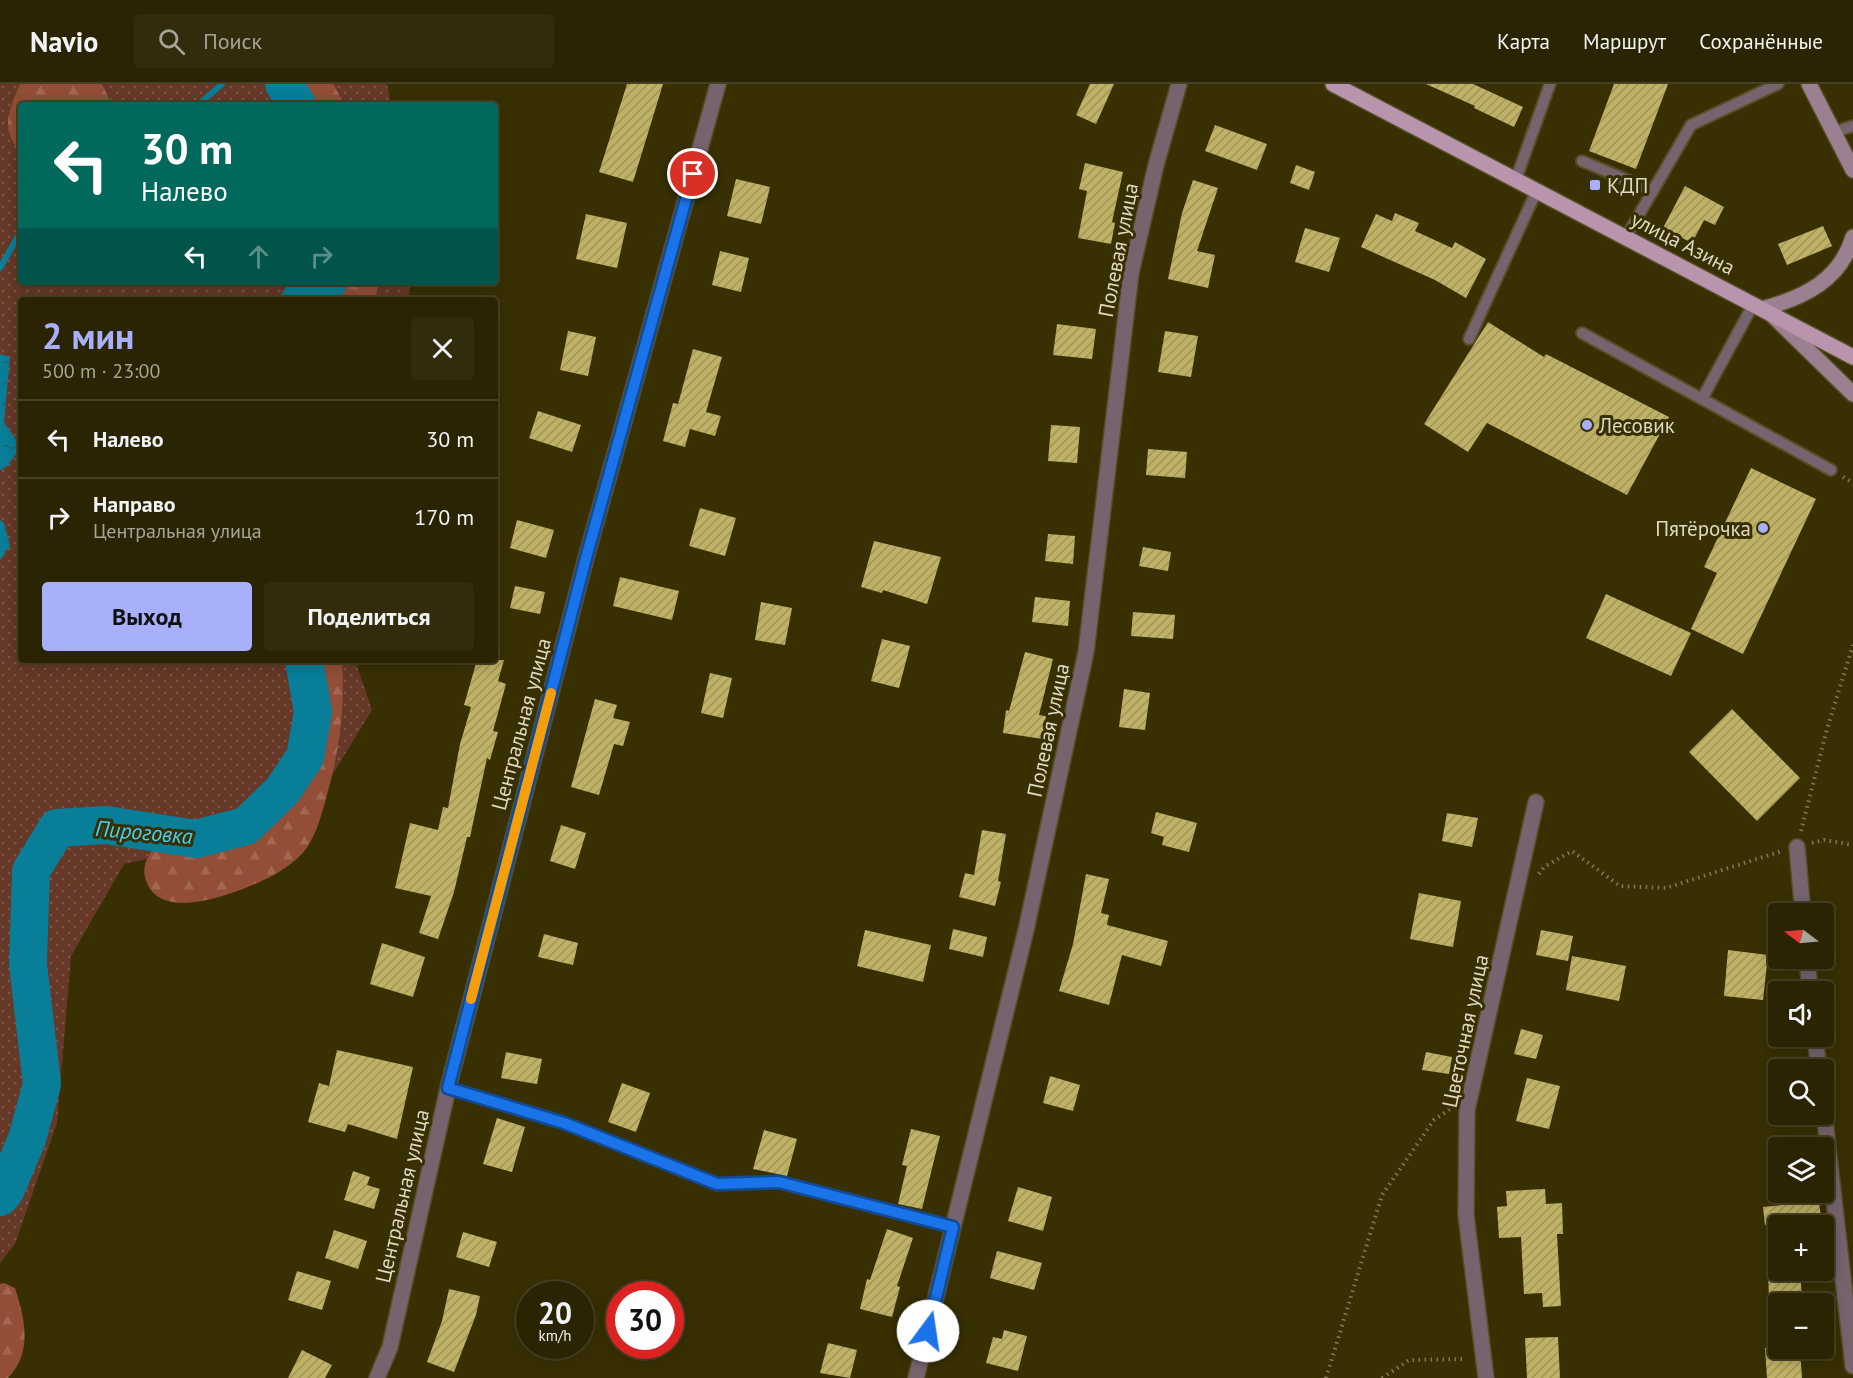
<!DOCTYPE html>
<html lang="ru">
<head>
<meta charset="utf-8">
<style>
	body { margin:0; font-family:"PT Sans",sans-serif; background:#322c0c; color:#f1f3f6; height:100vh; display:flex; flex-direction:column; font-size:22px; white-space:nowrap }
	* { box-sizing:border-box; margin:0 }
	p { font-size:20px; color:#a5a499 }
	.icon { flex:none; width:33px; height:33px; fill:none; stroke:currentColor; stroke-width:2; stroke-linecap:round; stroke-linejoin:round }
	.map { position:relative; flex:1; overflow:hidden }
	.panel { position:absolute; left:18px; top:213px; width:480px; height:366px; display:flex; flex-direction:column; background:#2a2402; border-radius:6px; box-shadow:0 3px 15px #0003,0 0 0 2px #464124 }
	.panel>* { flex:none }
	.hud { position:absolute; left:18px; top:18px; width:480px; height:183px; border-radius:6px; box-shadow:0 3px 15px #0003,0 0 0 2px #464124; background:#00695c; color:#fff; overflow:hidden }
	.needle { width:39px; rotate:286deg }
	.buttons { position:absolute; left:1768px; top:819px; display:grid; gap:12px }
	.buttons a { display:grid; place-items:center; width:66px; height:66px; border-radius:6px; background:#2a2402; box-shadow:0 3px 15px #0003,0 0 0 2px #464124; font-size:30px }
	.speed { position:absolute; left:516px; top:1197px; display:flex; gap:12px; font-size:30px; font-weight:700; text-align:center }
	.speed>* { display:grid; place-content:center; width:78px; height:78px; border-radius:50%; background:#2a2402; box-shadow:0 3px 15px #0003,0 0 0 2px #464124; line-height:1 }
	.speed small { font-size:15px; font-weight:400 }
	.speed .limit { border:9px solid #d22; background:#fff; color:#111 }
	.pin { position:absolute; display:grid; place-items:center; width:51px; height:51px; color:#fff; margin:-26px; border:3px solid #fff; border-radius:50%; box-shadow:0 2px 6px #0007 }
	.me { position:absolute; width:66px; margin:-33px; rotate:14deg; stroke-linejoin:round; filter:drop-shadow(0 0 4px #0008) }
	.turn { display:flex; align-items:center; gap:21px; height:126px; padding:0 24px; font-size:27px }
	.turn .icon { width:78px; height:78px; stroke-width:2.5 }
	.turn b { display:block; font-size:42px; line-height:51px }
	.lanes { display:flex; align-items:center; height:57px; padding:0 24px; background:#0003; justify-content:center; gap:30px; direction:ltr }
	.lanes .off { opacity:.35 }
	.round { display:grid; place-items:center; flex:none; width:63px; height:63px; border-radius:6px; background:#322c0c }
	.head { display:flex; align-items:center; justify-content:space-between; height:102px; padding:0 24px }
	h1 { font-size:36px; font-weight:700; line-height:45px; color:#a8b0fc }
	.button { display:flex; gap:12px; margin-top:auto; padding:12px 24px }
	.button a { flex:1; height:69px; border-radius:6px; background:#a8b0fc; color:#111; font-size:24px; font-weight:700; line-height:69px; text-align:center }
	.button a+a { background:#322c0c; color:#f1f3f6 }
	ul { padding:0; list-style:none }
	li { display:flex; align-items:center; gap:18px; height:78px; padding:0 24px; border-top:2px solid #464124 }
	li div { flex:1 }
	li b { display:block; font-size:22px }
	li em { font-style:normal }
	header { display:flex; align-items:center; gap:36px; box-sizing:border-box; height:84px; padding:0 30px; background:#2a2402; border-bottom:2px solid #464124 }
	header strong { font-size:28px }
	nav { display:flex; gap:33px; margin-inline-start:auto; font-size:21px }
	.search { width:420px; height:54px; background:#322c0c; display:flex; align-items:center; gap:15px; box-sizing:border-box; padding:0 21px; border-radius:6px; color:#a5a499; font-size:22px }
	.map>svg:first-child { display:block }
	.grass { fill:url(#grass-dots) }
	.forest { fill:url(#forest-firs) }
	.water { fill:url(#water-ripples) }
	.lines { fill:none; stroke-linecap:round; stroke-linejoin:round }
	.stream { stroke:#087e98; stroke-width:6 }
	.river { stroke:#087e98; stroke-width:38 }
	.building { fill:url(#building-hatch) }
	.lane-casing { stroke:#564e25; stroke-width:14 }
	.street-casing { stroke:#564e25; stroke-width:18 }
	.secondary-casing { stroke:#564e25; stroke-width:18 }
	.primary-casing { stroke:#564e25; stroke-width:18 }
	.path { stroke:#807956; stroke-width:4; stroke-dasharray:1.5 4.5; stroke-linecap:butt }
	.lane { stroke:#75636e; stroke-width:10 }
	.street { stroke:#75636e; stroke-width:15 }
	.secondary { stroke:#9b8091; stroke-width:15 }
	.primary { stroke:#b895ac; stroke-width:15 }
	.route-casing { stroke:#114b97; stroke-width:15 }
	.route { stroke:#1a73e8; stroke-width:10 }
	.slow { stroke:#f59e0b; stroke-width:10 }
	.poi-dot { fill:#a8b0fc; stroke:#383003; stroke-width:2 }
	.labels { text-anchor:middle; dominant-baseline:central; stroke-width:6; stroke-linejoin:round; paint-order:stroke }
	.poi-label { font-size:21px; fill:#ddd9c2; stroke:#383003; text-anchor:start }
	.street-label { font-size:21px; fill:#ddd9c2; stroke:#383003 }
	.water-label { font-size:22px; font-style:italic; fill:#43d1f6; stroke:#383003 }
</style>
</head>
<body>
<header>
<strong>Navio</strong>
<div class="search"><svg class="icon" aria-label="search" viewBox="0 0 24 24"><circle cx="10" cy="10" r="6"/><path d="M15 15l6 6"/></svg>Поиск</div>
<nav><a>Карта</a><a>Маршрут</a><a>Сохранённые</a></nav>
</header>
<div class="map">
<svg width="1853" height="1294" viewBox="0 0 1853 1294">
	<defs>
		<pattern id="grass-dots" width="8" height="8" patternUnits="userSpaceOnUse" patternTransform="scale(1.5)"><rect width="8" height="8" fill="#663828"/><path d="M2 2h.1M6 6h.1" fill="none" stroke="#7b5446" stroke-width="1.8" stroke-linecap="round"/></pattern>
		<pattern id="forest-firs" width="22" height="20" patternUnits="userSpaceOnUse" patternTransform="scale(1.5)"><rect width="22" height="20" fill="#924e37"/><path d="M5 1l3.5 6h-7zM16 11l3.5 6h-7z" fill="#a16752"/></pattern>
		<pattern id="water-ripples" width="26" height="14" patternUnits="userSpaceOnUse" patternTransform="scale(1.5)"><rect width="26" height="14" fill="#087e98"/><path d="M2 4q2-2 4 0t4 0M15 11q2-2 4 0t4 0" fill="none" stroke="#1f6672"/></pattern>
		<pattern id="building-hatch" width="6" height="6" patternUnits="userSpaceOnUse" patternTransform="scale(1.5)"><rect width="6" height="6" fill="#bfb165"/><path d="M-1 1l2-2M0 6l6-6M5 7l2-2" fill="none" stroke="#a0955a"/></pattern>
	</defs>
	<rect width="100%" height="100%" fill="#383003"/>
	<!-- grass -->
	<path class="grass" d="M0,0h387l4,21h-370v177h390l-3,18h-387v360h334l17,50 -71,116 -177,38 -53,92 -14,167 -42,121 -15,19z"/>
	<!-- forest -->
	<path class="forest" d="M20,0h82l10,21h-91v48c-21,-24 -13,-40 -1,-69z
		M280,0h53l12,21h-63z
		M329,198h50l-4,18h-50z
		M318,576h24c3,49 -2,87 -15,135 -5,18 -10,38 -21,54 -10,13 -26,23 -40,30 -28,13 -103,44 -119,4 -8,-18 3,-30 14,-44 21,-24 50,4 73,2 16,-1 26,-15 35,-26 45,-55 53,-85 49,-155z
		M4,1199l11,5c10,31 18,64 -7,90h-8v-94z"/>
	<!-- water -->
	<path class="water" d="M0,270l10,3 -6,65 17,25 -15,21 -6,2z
		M0,436l4,3 6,23 -10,14z"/>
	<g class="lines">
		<!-- stream -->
		<path class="stream" d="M198,21l24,-21
			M0,184l21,-37"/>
		<!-- river -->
		<path class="river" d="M284,0l13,21
			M300,216l28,-18
			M0,1113l5,-6 22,-52 15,-55 -14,-120 3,-93 26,-43 49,-3 90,14 50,-13 36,-35 23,-34 8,-45 -9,-52"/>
	</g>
	<!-- building -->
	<path class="building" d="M627,0h36l-30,98 -34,-10z
		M1090,0h24l-18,40 -20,-9z
		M1426,0h47l50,23 -9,20 -40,-19 1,-2z
		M1614,0h54l-32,85 -47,-18z
		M1215,41l52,19 -10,26 -52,-19z
		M1085,79l38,9 -11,50 3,1 -4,21 -33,-6 9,-47 -8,-2z
		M1296,81l19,7 -6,18 -19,-7z
		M736,95l34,8 -9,37 -34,-8z
		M1193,96l25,8 -21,63 18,4 -7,33 -40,-9 14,-66z
		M1685,102l39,21 -9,18 -11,-5 -12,23 -29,-15z
		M1395,129l24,10 -4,8 37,17 3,-6 31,17 -20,39 -31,-18 -74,-33 15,-33 16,7z
		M586,130l41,9 -10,45 -41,-9z
		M1823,142l9,20 -45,19 -9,-21z
		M1305,144l35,10 -11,34 -34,-10z
		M720,167l29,7 -8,34 -29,-7z
		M1488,238l56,35 2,-3 123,63 -42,78 -140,-72 -19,29 -44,-28z
		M1057,240l39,5 -4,30 -39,-4z
		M568,247l28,6 -8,39 -28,-6z
		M1165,247l33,5 -7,41 -33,-5z
		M693,265l29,8 -16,55 15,4 -6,20 -25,-7 -5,18 -22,-6 10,-38 5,1z
		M538,327l43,14 -9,27 -43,-14z
		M1051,341l29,2 -3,36 -29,-2z
		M1148,365l39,3 -2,26 -39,-3z
		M1751,384l65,31 -73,155 -52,-25 26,-56 -13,-6z
		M700,424l36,10 -11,38 -36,-10z
		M517,436l37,10 -8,28 -36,-10z
		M1048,450l27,2 -2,28 -28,-3z
		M874,457l67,16 -14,47 -44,-14 -1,3 -21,-6z
		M1143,463l28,5 -3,19 -29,-5z
		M620,493l59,14 -7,29 -59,-14z
		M515,502l30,6 -5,22 -30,-6z
		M1606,510l85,39 -20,43 -85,-38z
		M1035,513l35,4 -2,25 -36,-4z
		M761,518l31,6 -7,37 -30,-5z
		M1133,528l42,3 -2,24 -42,-3z
		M882,555l28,7 -11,42 -28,-7z
		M1025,568l28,7 -14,56 7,1 -3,23 -40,-6 3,-23 3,1z
		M477,576h27l-6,21 8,3 -13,47 5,1 -8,28 -3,-2 -17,79h-3l-13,55 -16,47 -19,-6 12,-37 -36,-8 15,-65 28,7 5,-23 5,1 12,-64 11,-37 -7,-2z
		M710,589l22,5 -9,40 -22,-5z
		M1124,605l26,4 -5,37 -26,-3z
		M595,615l22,6 -4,13 17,4 -7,24 -9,-2 -15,51 -28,-8z
		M1732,625l68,69 -43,43 -68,-69z
		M1156,728l41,11 -8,29 -27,-7 2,-8 -13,-4z
		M1447,729l31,5 -6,29 -30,-6z
		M561,741l25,8 -11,36 -25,-8z
		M982,746l24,4 -8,47 3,1 -6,24 -36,-9 6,-24 9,2z
		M1086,790l23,5 -8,34 8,2 -2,10 61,16 -7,25 -39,-11 -13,50 -50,-14 14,-47z
		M1419,809l42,8 -8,46 -43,-8z
		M953,845l34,8 -4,20 -34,-8z
		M865,846l66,15 -8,37 -66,-16z
		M1541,846l32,6 -5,25 -32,-6z
		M544,850l34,9 -5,22 -35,-8z
		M382,859l43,14 -12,40 -43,-13z
		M1728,866l40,5 -5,45 -39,-4z
		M1572,872l54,10 -7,35 -53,-11z
		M1521,945l22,6 -7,24 -22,-5z
		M337,966l76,17 -16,72 -49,-15 -3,8 -37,-10 11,-39 10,3z
		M506,968l36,7 -5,25 -36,-6z
		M1426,968l26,5 -3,17 -27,-4z
		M1050,992l30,9 -7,26 -30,-8z
		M1527,994l33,8 -11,43 -33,-8z
		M622,999l28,10 -14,39 -28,-10z
		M497,1034l28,9 -13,45 -29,-8z
		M911,1045l29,7 -18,73 -24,-5 9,-38 -5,-1z
		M764,1046l33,9 -10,37 -34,-7z
		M353,1087l17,6 -3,8 13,4 -6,20 -30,-9z
		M1018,1103l34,10 -9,34 -35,-10z
		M1545,1105l1,15 16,-1 1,31h-6l4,72 -18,1 -1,-14 -18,1 -3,-57 -22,1 -2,-31 10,-1 -1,-15z
		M1819,1117l2,17 -56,7 -2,-18z
		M887,1145l26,9 -16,48 3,1 -8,30 -32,-8 7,-30 3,1z
		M334,1146l33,11 -9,28 -33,-11z
		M463,1148l34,10 -8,25 -33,-10z
		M997,1167l45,12 -8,27 -44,-12z
		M1768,1186h32l2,28 -33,2z
		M297,1187l34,10 -9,29 -34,-10z
		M449,1205l31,7 -4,19 -22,57 -27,-10 15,-41z
		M1004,1246l23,6 -9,35 -32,-8 7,-26 9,2z
		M1558,1253l2,41h-33l-2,-40z
		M828,1259l29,7 -7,28 -30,-5z
		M1765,1264h35l2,30h-35z
		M302,1266l30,15 -7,13h-37z"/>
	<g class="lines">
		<!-- lane casing -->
		<g class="lane-casing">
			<path id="lane" d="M1834,48l19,-6
				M1582,77l71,30
				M1516,95l34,-95
				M1626,153l65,-112 87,-41
				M1582,249l249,137
				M1469,255l68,-149
				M1703,313l51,-94
				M448,1004l116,35 153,61 62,-2 174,45"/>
		</g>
		<!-- street casing -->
		<g class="street-casing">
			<path id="street" d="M1797,763l6,67
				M1807,874l3,34
				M1815,952l4,34
				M1824,1028l29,254
				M377,1294l13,-31 58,-259 138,-530 132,-474
				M916,1294l110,-448 60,-278 45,-379 25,-108 23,-81
				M1486,1294l-20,-163 1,-105 69,-308"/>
		</g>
		<!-- secondary casing -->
		<g class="secondary-casing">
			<path id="secondary" d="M1809,0l44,86
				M1853,153c-13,43 -48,60 -88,71l88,86"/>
		</g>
		<!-- primary casing -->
		<g class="primary-casing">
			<path id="primary" d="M1333,0l520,273"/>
		</g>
		<!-- path -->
		<path class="path" d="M1843,393l10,6
			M1801,747l26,-102 26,-84
			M1812,759l12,-3 29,5
			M1539,790l5,-7 28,-16 48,35 46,2 116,-37
			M1326,1294l56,-183 52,-75 16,-11
			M1382,1294l27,-18 57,-1"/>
		<!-- lane -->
		<use href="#lane" class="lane"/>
		<!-- street -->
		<use href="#street" class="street"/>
		<!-- secondary -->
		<use href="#secondary" class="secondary"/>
		<!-- primary -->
		<use href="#primary" class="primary"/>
	</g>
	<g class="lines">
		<!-- route casing -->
		<g class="route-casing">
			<path id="route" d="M693,90l-107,384 -138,530 116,35 153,61 62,-2 174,45 -25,104"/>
		</g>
		<!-- route -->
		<use href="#route" class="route"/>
		<!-- slow -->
		<path class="slow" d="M471,915l80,-306"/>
	</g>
	<!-- markers -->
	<g class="poi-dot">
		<rect x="1589" y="95" width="12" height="12" rx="3"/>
		<circle cx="1587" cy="341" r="6"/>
		<circle cx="1763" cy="444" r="6"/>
	</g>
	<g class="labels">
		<!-- poi labels -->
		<g class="poi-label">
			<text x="1607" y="101">КДП</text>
			<text x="1599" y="341">Лесовик</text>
			<text x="1751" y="444" text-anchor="end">Пятёрочка</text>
		</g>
		<!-- street labels -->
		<g class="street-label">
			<text transform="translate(1683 159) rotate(27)">улица Азина</text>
			<text transform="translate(1118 166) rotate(-79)">Полевая улица</text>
			<text transform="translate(521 640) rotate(-75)">Центральная улица</text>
			<text transform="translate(1048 646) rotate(-78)">Полевая улица</text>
			<text transform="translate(1465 947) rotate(-78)">Цветочная улица</text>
			<text transform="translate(402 1112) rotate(-77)">Центральная улица</text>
		</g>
		<!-- water labels -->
		<g class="water-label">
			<text transform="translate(144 748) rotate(5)">Пироговка</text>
		</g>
	</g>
</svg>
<div class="buttons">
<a><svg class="needle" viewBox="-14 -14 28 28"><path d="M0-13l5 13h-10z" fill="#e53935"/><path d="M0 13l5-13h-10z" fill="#a5a499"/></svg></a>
<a><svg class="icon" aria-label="sound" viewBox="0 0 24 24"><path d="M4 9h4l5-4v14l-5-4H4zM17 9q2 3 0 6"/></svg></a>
<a><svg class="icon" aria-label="search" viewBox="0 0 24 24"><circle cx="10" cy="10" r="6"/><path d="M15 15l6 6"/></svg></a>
<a><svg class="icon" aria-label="layers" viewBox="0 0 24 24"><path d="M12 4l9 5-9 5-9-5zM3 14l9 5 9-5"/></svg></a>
<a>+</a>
<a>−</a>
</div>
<div class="speed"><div>20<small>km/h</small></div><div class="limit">30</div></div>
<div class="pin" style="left:693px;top:90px;background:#d93025"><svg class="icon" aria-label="arrive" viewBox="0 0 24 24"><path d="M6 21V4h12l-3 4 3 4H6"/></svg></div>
<svg class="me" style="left:928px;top:1247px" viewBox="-20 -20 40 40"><circle r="19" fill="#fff"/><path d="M0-13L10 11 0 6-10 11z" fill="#1a73e8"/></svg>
<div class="hud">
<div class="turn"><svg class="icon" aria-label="left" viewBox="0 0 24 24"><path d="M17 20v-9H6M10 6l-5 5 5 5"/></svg><div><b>30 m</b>Налево</div></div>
<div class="lanes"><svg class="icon" aria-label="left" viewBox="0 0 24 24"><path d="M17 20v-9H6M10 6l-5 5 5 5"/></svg><svg class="icon off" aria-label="ahead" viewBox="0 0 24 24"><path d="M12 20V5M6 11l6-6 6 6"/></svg><svg class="icon off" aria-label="right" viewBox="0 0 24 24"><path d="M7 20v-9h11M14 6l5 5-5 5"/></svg></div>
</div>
<section class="panel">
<div class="head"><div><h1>2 мин</h1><p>500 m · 23:00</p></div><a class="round"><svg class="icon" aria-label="close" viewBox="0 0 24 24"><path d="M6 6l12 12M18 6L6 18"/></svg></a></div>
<ul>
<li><svg class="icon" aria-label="left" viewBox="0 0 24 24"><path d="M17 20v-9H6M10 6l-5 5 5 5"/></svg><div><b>Налево</b></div><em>30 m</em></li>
<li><svg class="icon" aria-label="right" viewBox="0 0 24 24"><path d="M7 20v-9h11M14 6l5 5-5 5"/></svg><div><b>Направо</b><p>Центральная улица</p></div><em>170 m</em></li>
</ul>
<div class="button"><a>Выход</a><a>Поделиться</a></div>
</section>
</div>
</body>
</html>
